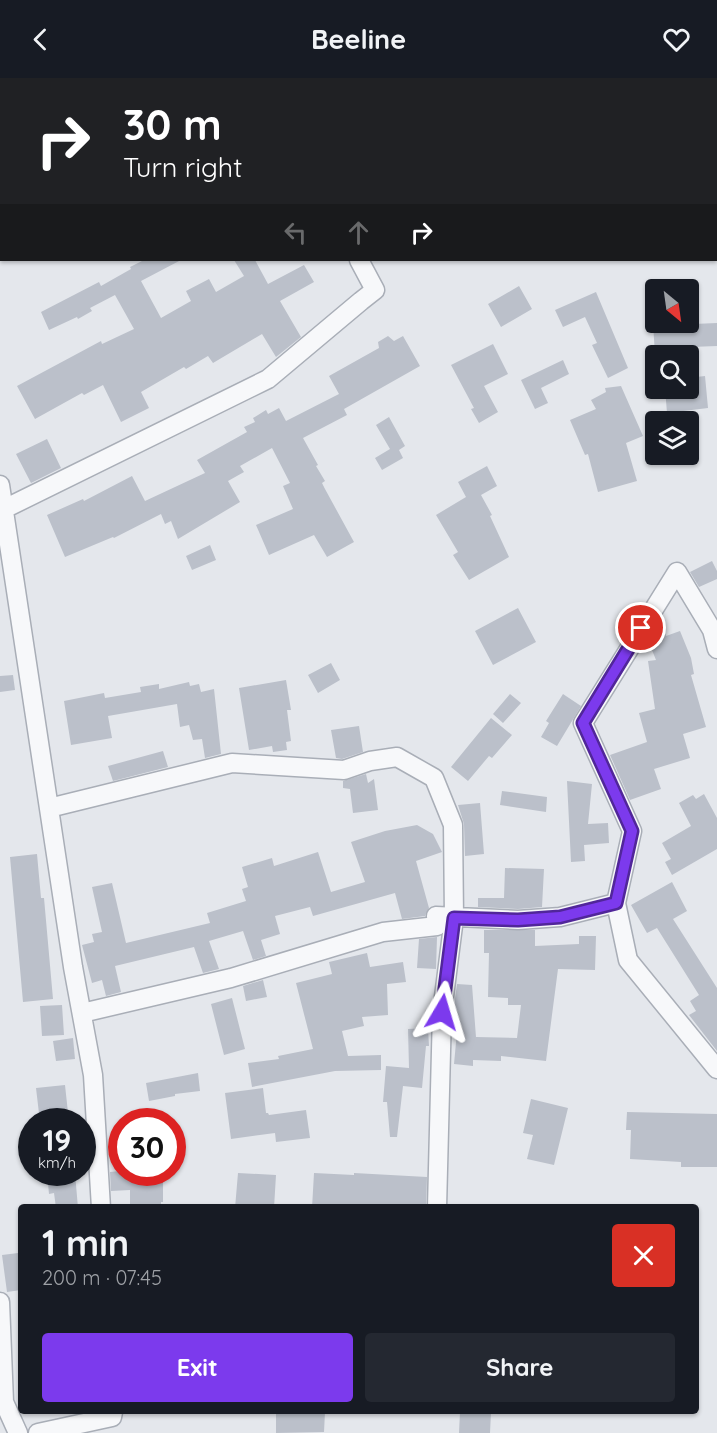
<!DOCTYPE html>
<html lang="en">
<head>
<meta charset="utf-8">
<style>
	body { margin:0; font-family:Quicksand,sans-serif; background:#242831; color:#f1f3f6; height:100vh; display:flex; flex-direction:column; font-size:22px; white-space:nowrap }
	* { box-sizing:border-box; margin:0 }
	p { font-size:20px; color:#9ea1a6 }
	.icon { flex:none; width:33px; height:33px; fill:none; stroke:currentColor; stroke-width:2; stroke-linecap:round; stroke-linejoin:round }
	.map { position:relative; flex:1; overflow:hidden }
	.sheet { position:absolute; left:18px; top:1126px; width:681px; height:210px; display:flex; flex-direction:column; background:#171b24; border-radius:6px; box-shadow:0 2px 4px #0004 }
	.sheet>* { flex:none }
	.top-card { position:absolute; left:0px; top:0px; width:717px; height:183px; box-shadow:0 2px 4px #0004; background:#202124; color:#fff; overflow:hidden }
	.needle { width:39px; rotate:151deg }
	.controls { position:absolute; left:645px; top:201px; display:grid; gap:12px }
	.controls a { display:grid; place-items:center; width:54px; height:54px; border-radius:6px; background:#171b24; box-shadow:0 2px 4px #0004; font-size:30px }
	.speed { position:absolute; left:18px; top:1030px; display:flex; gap:12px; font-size:30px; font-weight:700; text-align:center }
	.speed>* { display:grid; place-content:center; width:78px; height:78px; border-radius:50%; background:#171b24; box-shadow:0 2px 4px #0004; line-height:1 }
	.speed small { font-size:15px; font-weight:400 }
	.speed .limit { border:9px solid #d22; background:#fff; color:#111 }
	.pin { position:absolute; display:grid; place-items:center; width:51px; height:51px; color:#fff; margin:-26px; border:3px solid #fff; border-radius:50%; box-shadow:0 2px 6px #0007 }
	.me { position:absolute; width:66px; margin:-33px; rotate:7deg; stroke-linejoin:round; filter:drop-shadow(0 0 4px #0008) }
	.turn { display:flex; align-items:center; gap:21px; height:126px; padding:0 24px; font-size:27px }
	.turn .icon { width:78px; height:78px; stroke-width:2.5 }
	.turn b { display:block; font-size:42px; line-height:51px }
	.lanes { display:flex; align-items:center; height:57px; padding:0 24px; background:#0003; justify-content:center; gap:30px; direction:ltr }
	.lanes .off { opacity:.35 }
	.round { display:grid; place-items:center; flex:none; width:63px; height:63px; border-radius:6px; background:#242831 }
	.summary { display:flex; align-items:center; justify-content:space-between; height:102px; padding:0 24px }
	h1 { font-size:36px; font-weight:700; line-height:45px }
	.primary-button { display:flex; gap:12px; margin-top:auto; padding:12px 24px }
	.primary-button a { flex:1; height:69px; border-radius:6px; background:#7c3aed; color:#fff; font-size:24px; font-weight:700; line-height:69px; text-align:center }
	.primary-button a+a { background:#242831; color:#f1f3f6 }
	header { display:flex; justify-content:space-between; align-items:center; height:78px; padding:0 24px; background:#171b24; font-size:27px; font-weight:700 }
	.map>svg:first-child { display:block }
	.building { fill:#bbc0ca }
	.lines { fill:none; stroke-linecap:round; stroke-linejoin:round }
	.minor-casing { stroke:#a9aeb7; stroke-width:21 }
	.minor { stroke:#f7f8fa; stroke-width:18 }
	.route-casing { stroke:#51269a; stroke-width:15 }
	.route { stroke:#7c3aed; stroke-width:10 }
</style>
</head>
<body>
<header><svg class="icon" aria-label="back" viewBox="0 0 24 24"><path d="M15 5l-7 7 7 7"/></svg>Beeline<svg class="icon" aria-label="heart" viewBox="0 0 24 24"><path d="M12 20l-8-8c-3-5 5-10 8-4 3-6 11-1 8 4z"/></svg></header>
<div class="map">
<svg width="717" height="1355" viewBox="0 0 717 1355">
	<rect width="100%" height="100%" fill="#e4e7ec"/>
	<!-- building -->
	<path class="building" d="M144,182h37l-40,21 20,37 30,-17 -5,-10 23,-12 7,13 28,-16 -10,-16h21l13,24 36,-19 10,17 -34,19 21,36 -25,20 -14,-23 -49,29 -5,-7 -22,13 -2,-2 -43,25 8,16 -28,14 -18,-37 -19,10 -2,-2 -47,26 -18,-33 84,-45 1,3 32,-15 -19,-34 -25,13 2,3 -14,8 -1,-2 -28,13 -8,-18 58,-30 2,4 30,-17 -1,-2z
		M519,208l13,23 -31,18 -13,-23z
		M596,214l32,76 -20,10 -16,-33 5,-2 -12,-26 -22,10 -8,-17z
		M670,245v2l47,-2v23l-26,1 -10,5 -26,2 -2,-30z
		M388,258l6,5 9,-5 17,30 -76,43 3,6 -44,23 15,27 -2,1 9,15 -3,2 3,6 29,53 -27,15 -13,-22 -45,20 -13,-30 37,-16 -10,-23 7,-3 -18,-35 -32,18 4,6 -16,9 12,21 -62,37 -7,-18 -6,3 -4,-10 -47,24 -1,-1 -48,20 -18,-42 36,-16 1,2 48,-25 13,25 60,-28 -8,-13 50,-28 -3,-5 11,-5 -2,-4 13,-8 2,4 11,-6 7,13 53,-27 -10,-18 50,-28 -1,-6z
		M493,266l15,30 -24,12 14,26 -19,11 -8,-14 3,-1 -23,-43z
		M563,282l6,14 -28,14 7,15 -13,6 -14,-29z
		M705,298l3,32 -41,5 -2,-25h23v-10z
		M621,308l22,50 -17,7 11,38 -39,11 -10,-38 -3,1 -15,-35 26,-11 -5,-9 15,-8 -1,-4z
		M389,339l16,29 -6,4 4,8 -21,12 -7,-12 15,-9 -14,-24z
		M47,361l14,29 -30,15 -15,-29z
		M487,388l10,20 -16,9 11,20 -2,1 19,41 -40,23 -16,-25 5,-3 -22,-37 30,-18 -8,-15z
		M210,467l6,15 -24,10 -6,-14z
		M712,483l5,10v8l-18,8 -9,-15z
		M518,530l18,34 -43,23 -18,-34z
		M661,545l5,13 14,-5 11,27 3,16 -3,1 15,52 -23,7 7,24 -36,11 7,20 -31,11 -20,-45 37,-13 -8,-29 16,-4 -7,-48 8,-1 -8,-20 10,-16z
		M331,585l9,17 -22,13 -10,-18z
		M13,597l2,15 -15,2v-16z
		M286,602l5,30h-4l4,31 -5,1 1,8 -14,2 -1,-6 -23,4 -10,-62z
		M189,604l1,4 9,-2 2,8 13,-3 7,65 -16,4 -3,-19 -9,1 -4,-15 -9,2 -3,-23 -69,12 4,22 -41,7 -7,-44 40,-8 1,5 36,-6 -1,-5 19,-3v5z
		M510,616l11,9 -18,20 -10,-9z
		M563,616l18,12 -24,40 -16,-9 8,-14 -3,-2z
		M491,640l21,17 -20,23 -3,-2 -21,25 -17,-14z
		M359,648l4,26 -21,7 -6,-1 -5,-28z
		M163,673l5,16 -55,14 -5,-15z
		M366,696l2,9 6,-4 4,31 -25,3 -3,-24 -7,-1v-7z
		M567,703l25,3 -4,40 20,-1 1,20 -25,2 1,16 -14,1z
		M502,713l45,6 -1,15 -46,-7z
		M704,716l13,24v31l-45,26 -7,-13 6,-3 -9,-16 29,-17 -12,-23 14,-8 3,4z
		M480,725l4,51 -19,2 -1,-32 -6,-19z
		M417,747l16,9 9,18 -26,9 13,47 -4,8 -23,3 -7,-26 -82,23 -3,-9 -35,9 5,18 -19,6 5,16 -13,4 -10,-29 -34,10 10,28 -16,4 -9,-26 -79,19 6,26 -15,4 -4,-16 -10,3 -10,-38 12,-3 -2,-8 10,-2 -10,-45 20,-4 14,60 84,-20 -3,-10 39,-12 -4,-12 6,-2 -6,-20 30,-9 2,8 44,-14 13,40 34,-10 -14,-40 34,-11z
		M37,776l4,44h3l9,101 -30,3 -13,-145z
		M505,790l39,1 -2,38 -24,2 -40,-2v-9h26z
		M672,804l15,29 -14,8 44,69v63l-28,-36 7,-4 -6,-10 9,-6 -42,-67 -10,5 -16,-28z
		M484,852h51v16l44,-2v-8h17l-1,34 -37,-1 -12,92 -45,-5v5l-28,-1v6l-19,-2 3,-32h-4v-19l4,-29 15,1 4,52 41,1 4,-33h-13v-7l-20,-1 1,-44h-5z
		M437,859l-1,32 -19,-1 2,-29z
		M367,875l3,14 33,-5 3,20 -19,2 1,31 -26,2 2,9 -22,5 6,25 33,-1v15l-46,1 -83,16 -4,-24 31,-4 -1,-3 35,-7 -17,-66 36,-9 -3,-12z
		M263,902l4,17 -21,4 -3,-15z
		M232,920l13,51 -21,6 -13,-51z
		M62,927l2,30 -22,1 -2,-30z
		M428,950l1,18h-3l-4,42 -19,-2 -6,51h-7l-3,-35h-4l3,-36 23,2 -1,-39z
		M73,960l2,21 -19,2 -3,-20z
		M198,995l2,18 -25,3v2l-26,5 -3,-18z
		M65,1007l4,37h-29l-4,-34z
		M263,1010l3,25h2l1,2 37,-5 4,28 -34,4 -1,-9 -44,6 -6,-46z
		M531,1021l37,9 -14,57 -27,-6 6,-24 -10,-2z
		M627,1034l90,2v53h-36v-5l-51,-3 1,-29h-5z
		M120,1093v2h43v29h-2v6h-31v-18l-19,1 -1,-19z
		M47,1095h28l3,35h-22l-2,-15 -5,1z
		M238,1095l38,2 -2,33h-39z
		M314,1095l40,2v-2l73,4 -1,31h-114z
		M18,1175l3,37 -14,2 -5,-37z
		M276,1334h49l-1,20 -48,1z
		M460,1334h31l-1,21h-31z"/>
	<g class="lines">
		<!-- minor casing -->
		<g class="minor-casing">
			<path id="minor" d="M269,0l1,2
				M397,2l3,-2
				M0,407l73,482 20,108 8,133
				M4,431l264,-130 93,-78 14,-11 -16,-30
				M717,571l-5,-19 -35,-58 -94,151 49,108 -16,72 12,57 89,109
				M49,730l183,-45 112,7 26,-9 27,-4 37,21 19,47 1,93 -12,94 -5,196
				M82,935l149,-35 152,-46 54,-6 -1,-10 82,4 42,-3 56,-14
				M0,1224l4,100 14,31
				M38,1355l74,-16 1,-5"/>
		</g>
		<!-- minor -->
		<use href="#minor" class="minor"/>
	</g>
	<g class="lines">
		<!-- route casing -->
		<g class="route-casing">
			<path id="route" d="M442,934l12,-94 64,2 42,-3 56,-14 16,-72 -49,-108 58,-95"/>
		</g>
		<!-- route -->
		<use href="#route" class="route"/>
	</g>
</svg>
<div class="controls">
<a><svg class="needle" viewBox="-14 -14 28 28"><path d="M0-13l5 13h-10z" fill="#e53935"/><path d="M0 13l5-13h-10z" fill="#9ea1a6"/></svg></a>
<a><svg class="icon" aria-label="search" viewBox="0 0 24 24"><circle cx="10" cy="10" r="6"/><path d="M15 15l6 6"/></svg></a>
<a><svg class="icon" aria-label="layers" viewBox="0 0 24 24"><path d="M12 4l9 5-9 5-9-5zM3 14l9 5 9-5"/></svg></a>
</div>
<div class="speed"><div>19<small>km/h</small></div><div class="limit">30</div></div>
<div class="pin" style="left:641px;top:550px;background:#d93025"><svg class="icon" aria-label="arrive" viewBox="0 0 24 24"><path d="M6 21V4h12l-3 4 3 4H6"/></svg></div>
<svg class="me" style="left:442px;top:934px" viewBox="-20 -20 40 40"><path d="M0-17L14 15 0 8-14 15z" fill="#7c3aed" stroke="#fff" stroke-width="4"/></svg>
<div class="top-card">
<div class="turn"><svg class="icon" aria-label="right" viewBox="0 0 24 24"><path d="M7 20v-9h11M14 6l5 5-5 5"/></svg><div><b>30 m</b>Turn right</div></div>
<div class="lanes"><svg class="icon off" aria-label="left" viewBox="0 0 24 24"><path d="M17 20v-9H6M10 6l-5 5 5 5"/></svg><svg class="icon off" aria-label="ahead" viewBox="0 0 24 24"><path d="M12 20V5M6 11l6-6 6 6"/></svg><svg class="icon" aria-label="right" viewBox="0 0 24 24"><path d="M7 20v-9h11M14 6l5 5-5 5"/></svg></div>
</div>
<section class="sheet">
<div class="summary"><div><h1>1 min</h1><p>200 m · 07:45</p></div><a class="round" style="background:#d93025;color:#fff"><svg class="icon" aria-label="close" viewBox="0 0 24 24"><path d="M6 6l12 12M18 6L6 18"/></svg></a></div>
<div class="primary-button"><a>Exit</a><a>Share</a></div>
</section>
</div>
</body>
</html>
